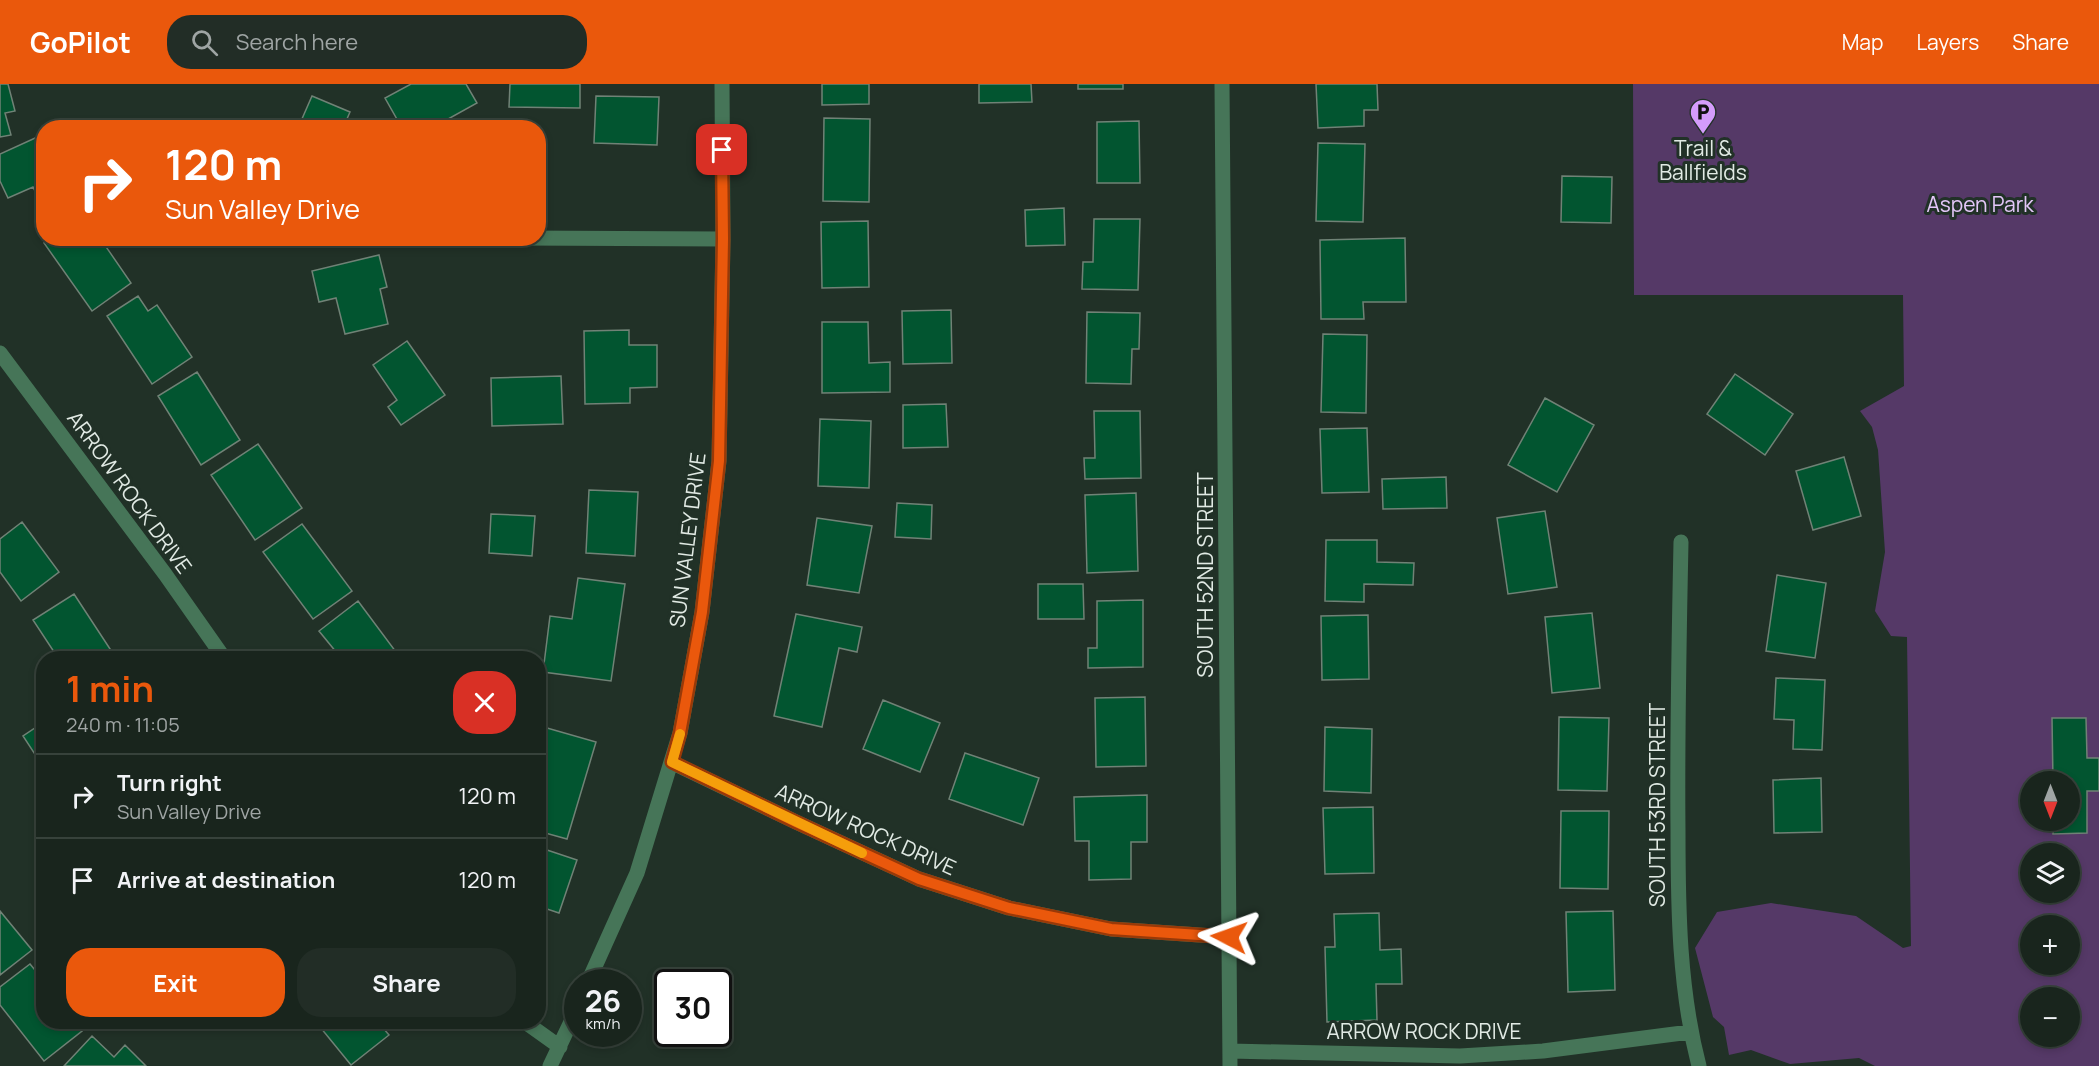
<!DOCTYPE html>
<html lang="en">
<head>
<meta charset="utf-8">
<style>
	body { margin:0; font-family:Manrope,sans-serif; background:#222d26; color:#f1f3f6; height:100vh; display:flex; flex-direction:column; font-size:22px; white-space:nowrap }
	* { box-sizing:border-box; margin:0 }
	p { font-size:20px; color:#9fa5a4 }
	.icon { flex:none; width:33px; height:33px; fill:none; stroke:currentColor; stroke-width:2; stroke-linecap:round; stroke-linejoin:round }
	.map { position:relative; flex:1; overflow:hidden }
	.drawer { position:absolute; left:36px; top:567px; width:510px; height:378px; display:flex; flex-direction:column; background:#19251d; border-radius:24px; box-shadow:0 3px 9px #0003,0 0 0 2px #37423b }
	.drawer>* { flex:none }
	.top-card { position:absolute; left:36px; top:36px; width:510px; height:126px; border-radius:24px; box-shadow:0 3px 9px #0003,0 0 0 2px #37423b; background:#ea580c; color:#fff; overflow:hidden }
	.needle { width:39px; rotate:180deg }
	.buttons { position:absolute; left:2020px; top:687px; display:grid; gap:12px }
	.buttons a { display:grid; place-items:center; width:60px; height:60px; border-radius:50%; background:#19251d; box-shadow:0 3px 9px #0003,0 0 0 2px #37423b; font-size:30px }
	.speed { position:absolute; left:564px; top:885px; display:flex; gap:12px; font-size:30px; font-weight:700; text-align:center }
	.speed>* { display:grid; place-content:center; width:78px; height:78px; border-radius:50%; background:#19251d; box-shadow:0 3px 9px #0003,0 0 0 2px #37423b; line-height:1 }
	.speed small { font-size:15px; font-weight:400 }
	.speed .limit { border:3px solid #111; border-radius:9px; background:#fff; color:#111 }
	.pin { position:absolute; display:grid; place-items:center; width:51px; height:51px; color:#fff; margin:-26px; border-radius:12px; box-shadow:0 3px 9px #0006 }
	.me { position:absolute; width:66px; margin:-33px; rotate:274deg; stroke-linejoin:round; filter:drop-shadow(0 0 4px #0008) }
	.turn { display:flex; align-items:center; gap:21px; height:126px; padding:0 30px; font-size:27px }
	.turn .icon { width:78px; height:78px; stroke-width:2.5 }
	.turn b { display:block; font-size:42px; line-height:51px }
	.round { display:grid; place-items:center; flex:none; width:63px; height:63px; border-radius:24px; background:#222d26 }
	.headline { display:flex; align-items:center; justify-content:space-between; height:102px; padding:0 30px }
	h1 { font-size:36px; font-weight:700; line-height:45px; color:#ea580c }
	.action { display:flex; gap:12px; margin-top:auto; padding:12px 30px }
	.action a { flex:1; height:69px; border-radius:24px; background:#ea580c; color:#fff; font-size:24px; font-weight:700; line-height:69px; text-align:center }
	.action a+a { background:#222d26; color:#f1f3f6 }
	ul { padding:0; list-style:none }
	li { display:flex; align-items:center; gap:18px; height:84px; padding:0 30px; border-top:2px solid #37423b }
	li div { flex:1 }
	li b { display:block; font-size:22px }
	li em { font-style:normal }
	header { display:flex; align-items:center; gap:36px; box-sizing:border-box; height:84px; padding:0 30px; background:#ea580c; color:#fff }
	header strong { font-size:28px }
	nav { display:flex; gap:33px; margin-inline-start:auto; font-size:21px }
	.search { width:420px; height:54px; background:#222d26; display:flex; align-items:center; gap:15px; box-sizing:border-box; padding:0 21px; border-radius:24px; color:#9fa5a4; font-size:22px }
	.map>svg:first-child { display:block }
	.green { fill:#553967; fill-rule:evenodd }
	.building { fill:#025530; stroke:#708276; stroke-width:1.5 }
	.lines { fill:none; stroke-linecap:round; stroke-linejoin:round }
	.minor { stroke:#467558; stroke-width:15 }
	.route-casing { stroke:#983908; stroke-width:15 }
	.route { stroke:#ea580c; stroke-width:10 }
	.slow { stroke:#f59e0b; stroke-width:10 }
	.labels { text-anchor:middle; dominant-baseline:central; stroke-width:6; stroke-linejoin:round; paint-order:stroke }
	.poi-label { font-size:21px; fill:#e1eae4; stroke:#213127 }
	.park-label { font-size:21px; fill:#e4c7f9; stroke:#213127 }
	.street-label { font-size:21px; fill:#e1eae4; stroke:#213127 }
</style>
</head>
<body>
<header>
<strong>GoPilot</strong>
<div class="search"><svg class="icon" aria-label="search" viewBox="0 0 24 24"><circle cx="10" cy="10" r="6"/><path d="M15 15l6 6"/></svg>Search here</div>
<nav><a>Map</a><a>Layers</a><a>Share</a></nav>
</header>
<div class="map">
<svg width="2099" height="982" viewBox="0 0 2099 982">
	<rect width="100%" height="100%" fill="#213127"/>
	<!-- green -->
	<path class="green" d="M1633,0h466v982h-224l-16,-8 -69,6 -39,-14 -22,5 -5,-28 -11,-10 -18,-69 22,-36 54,-9 85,13 47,32 8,-2 -4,-309 -16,-1 -16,-25 10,-59 -7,-102 -6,-23 -12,-16 44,-25 -1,-91h-269zM2031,698h39v38h-39zM2031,770h39v38h-39zM2031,842h39v38h-39zM2031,914h39v38h-39z"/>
	<!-- building -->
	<path class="building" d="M0,0h8l7,27 -10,2 6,22 -11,2z
		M411,0h55l11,19 -45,25h-30l-17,-30z
		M510,0h70v24l-71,-1z
		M822,0h47v20l-47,1z
		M979,0h52l1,18 -53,1z
		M1078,0h45v5h-45z
		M1316,0h61l1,26h-14v16l-46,2z
		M312,12l38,16 -7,16h-45z
		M596,12l63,1 -2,48 -63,-2z
		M824,34l46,1 -1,83 -46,-1z
		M1139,37l1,62h-43v-61z
		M44,50v76l-11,-23 -25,11 -8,-17v-27z
		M1318,59l47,1 -2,78 -47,-1z
		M1562,92l50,1 -1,46 -50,-1z
		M1064,124l1,37 -39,1 -1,-36z
		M1094,135h46l-2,71 -56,-1 1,-27h10z
		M868,137l1,66 -47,1 -1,-66z
		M51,154h49l31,45 -39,28 -48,-68z
		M1405,154l1,64h-43l1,17h-43l-1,-79z
		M379,171l8,32 -7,2 8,35 -43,10 -9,-36 -17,4 -7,-31z
		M138,212l10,15 9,-6 35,52 -40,27 -45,-68z
		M951,226l1,53 -49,1 -1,-53z
		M1087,228l53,1 -1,36h-7l-1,35 -45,-1z
		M822,238h46l1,41 21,-1v30l-68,1z
		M629,246v15h28v42l-27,1v15l-45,1 -1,-73z
		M1323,250l44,1 -1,78 -45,-1z
		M407,257l38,54 -44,30 -13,-18 9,-7 -24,-35z
		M197,288l43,68 -39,25 -43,-69z
		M1735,290l58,40 -28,41 -58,-41z
		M561,292l2,48 -71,2 -1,-48z
		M1545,314l49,27 -37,67 -49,-27z
		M946,320l2,43 -45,1v-43z
		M1094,327h46l1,67 -56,1 -1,-21h11z
		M820,335l51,2 -2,67 -51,-2z
		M1367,344l2,64 -47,1 -2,-64z
		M258,360l44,64 -47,32 -44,-65z
		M1844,373l17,59 -48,14 -17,-59z
		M1446,393l1,31 -64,1 -1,-30z
		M589,406l49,2 -3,64 -49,-3z
		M1136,409l2,78 -51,2 -2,-78z
		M897,419l35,2 -1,34 -36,-2z
		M1545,427l12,76 -49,7 -11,-76z
		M491,430l44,2 -3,40 -43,-3z
		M817,434l55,8 -13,67 -52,-8z
		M22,438l37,50 -38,29 -21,-29v-33z
		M302,440l50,67 -39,28 -50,-67z
		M1326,456h51v22l37,1 -1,22 -49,-1v18l-39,-1z
		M1777,491l49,8 -11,75 -49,-7z
		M578,494l47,6 -14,97 -68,-9 7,-56 22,3z
		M1038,500h45l1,35h-46z
		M74,510l40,61 -6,3h-50l-25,-38z
		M1143,516v67l-55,1v-20h9v-47z
		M358,517l41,55 -3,2h-55l-22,-27z
		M1592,529l8,75 -48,5 -7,-76z
		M796,530l66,13 -5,25 -18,-4 -17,79 -48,-11z
		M1368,531l1,64 -47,1 -1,-64z
		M1776,594l49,2 -3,70 -29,-1 1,-29 -20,-1z
		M1145,613l1,69 -50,1 -1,-69z
		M883,616l57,23 -20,49 -57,-23z
		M1559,633l50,1 -2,73 -49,-1z
		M2052,634h34l1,40h12v33h-12v42l-34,1v-14h17v-38h-17z
		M44,638v46l-21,-32z
		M1325,643l47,2 -1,64 -47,-2z
		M547,644l49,14 -29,97 -29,-8v-72z
		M965,669l74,25 -16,47 -74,-26z
		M1821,694l1,54 -48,1 -1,-53z
		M1147,711v47h-16v37l-42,1v-39h-14l-1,-44z
		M1373,723l1,66 -49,1 -2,-66z
		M1561,727h48l-1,78 -48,-1z
		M538,763l39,13 -18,53 -21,-7z
		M0,827l32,39 -32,25z
		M1613,827l2,79 -47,2 -2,-80z
		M1379,829l1,37 21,-1 1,35h-26l1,36 -50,2 -2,-75h10l-1,-33z
		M30,880l14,17v41h31l7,9 -38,30 -44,-56v-18z
		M316,938h62l11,13 -38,30z
		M92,952l22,21 11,-12 21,21h-82z"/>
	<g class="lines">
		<!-- minor -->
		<path class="minor" d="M1222,0l8,982
			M520,154l203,1
			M0,269l165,221 59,84
			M1681,458c-2,96 -4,192 -3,288 0,79 1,159 21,236
			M671,678l125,60 123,57 90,29 102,21 118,8
			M588,898l49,-109 34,-111 9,-29 22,-121 17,-151 4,-222 -1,-155
			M525,938l35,25
			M1230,967l230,5 83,-5 147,-19
			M550,982l28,-59"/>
	</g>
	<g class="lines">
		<!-- route casing -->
		<g class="route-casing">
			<path id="route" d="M722,66l1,89 -4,222 -17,151 -22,121 -8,29 124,60 123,57 90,29 102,21 118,8"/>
		</g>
		<!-- route -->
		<use href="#route" class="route"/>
		<!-- slow -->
		<path class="slow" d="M680,650l-8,28 190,91"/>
	</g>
	<!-- icons -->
	<defs>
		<g id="parking-pin" transform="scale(1.35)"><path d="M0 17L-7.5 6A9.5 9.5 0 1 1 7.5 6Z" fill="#d49cfb" stroke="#213127"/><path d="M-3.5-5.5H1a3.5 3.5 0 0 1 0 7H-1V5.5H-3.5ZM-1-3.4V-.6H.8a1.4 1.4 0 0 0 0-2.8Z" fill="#111"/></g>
	</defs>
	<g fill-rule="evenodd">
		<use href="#parking-pin" x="1703" y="28"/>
	</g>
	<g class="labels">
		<!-- poi labels -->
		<g class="poi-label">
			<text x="1703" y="64">Trail &amp;<tspan x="1703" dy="24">Ballfields</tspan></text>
		</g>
		<!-- park labels -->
		<g class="park-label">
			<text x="1980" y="120">Aspen Park</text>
		</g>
		<!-- street labels -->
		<g class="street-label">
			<text transform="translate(130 408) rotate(54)">ARROW ROCK DRIVE</text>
			<text transform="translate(687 456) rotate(-83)">SUN VALLEY DRIVE</text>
			<text transform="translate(1205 491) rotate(-90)">SOUTH 52ND STREET</text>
			<text transform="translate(1657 721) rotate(-90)">SOUTH 53RD STREET</text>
			<text transform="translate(866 745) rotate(24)">ARROW ROCK DRIVE</text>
			<text x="1424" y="947">ARROW ROCK DRIVE</text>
		</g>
	</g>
</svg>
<div class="buttons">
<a><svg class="needle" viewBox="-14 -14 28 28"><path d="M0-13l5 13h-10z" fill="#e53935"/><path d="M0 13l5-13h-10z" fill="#9fa5a4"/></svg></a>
<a><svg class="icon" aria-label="layers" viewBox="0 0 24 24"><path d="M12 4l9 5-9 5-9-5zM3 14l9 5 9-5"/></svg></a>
<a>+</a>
<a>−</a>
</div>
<div class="speed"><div>26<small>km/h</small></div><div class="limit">30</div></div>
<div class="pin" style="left:722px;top:66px;background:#d93025"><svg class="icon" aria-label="arrive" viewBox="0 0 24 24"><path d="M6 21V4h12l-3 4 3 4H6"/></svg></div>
<svg class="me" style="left:1229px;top:853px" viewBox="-20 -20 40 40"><path d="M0-17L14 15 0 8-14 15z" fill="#ea580c" stroke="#fff" stroke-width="4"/></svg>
<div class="top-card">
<div class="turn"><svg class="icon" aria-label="right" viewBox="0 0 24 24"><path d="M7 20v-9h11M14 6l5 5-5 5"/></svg><div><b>120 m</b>Sun Valley Drive</div></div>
</div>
<section class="drawer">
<div class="headline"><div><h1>1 min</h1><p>240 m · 11:05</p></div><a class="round" style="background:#d93025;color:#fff"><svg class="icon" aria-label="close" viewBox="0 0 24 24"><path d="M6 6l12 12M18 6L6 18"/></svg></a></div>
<ul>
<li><svg class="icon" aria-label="right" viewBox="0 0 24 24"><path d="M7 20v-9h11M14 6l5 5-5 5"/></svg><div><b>Turn right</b><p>Sun Valley Drive</p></div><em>120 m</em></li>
<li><svg class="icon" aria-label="arrive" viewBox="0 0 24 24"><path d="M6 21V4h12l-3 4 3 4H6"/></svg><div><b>Arrive at destination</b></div><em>120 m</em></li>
</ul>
<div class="action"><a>Exit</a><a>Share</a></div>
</section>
</div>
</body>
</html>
